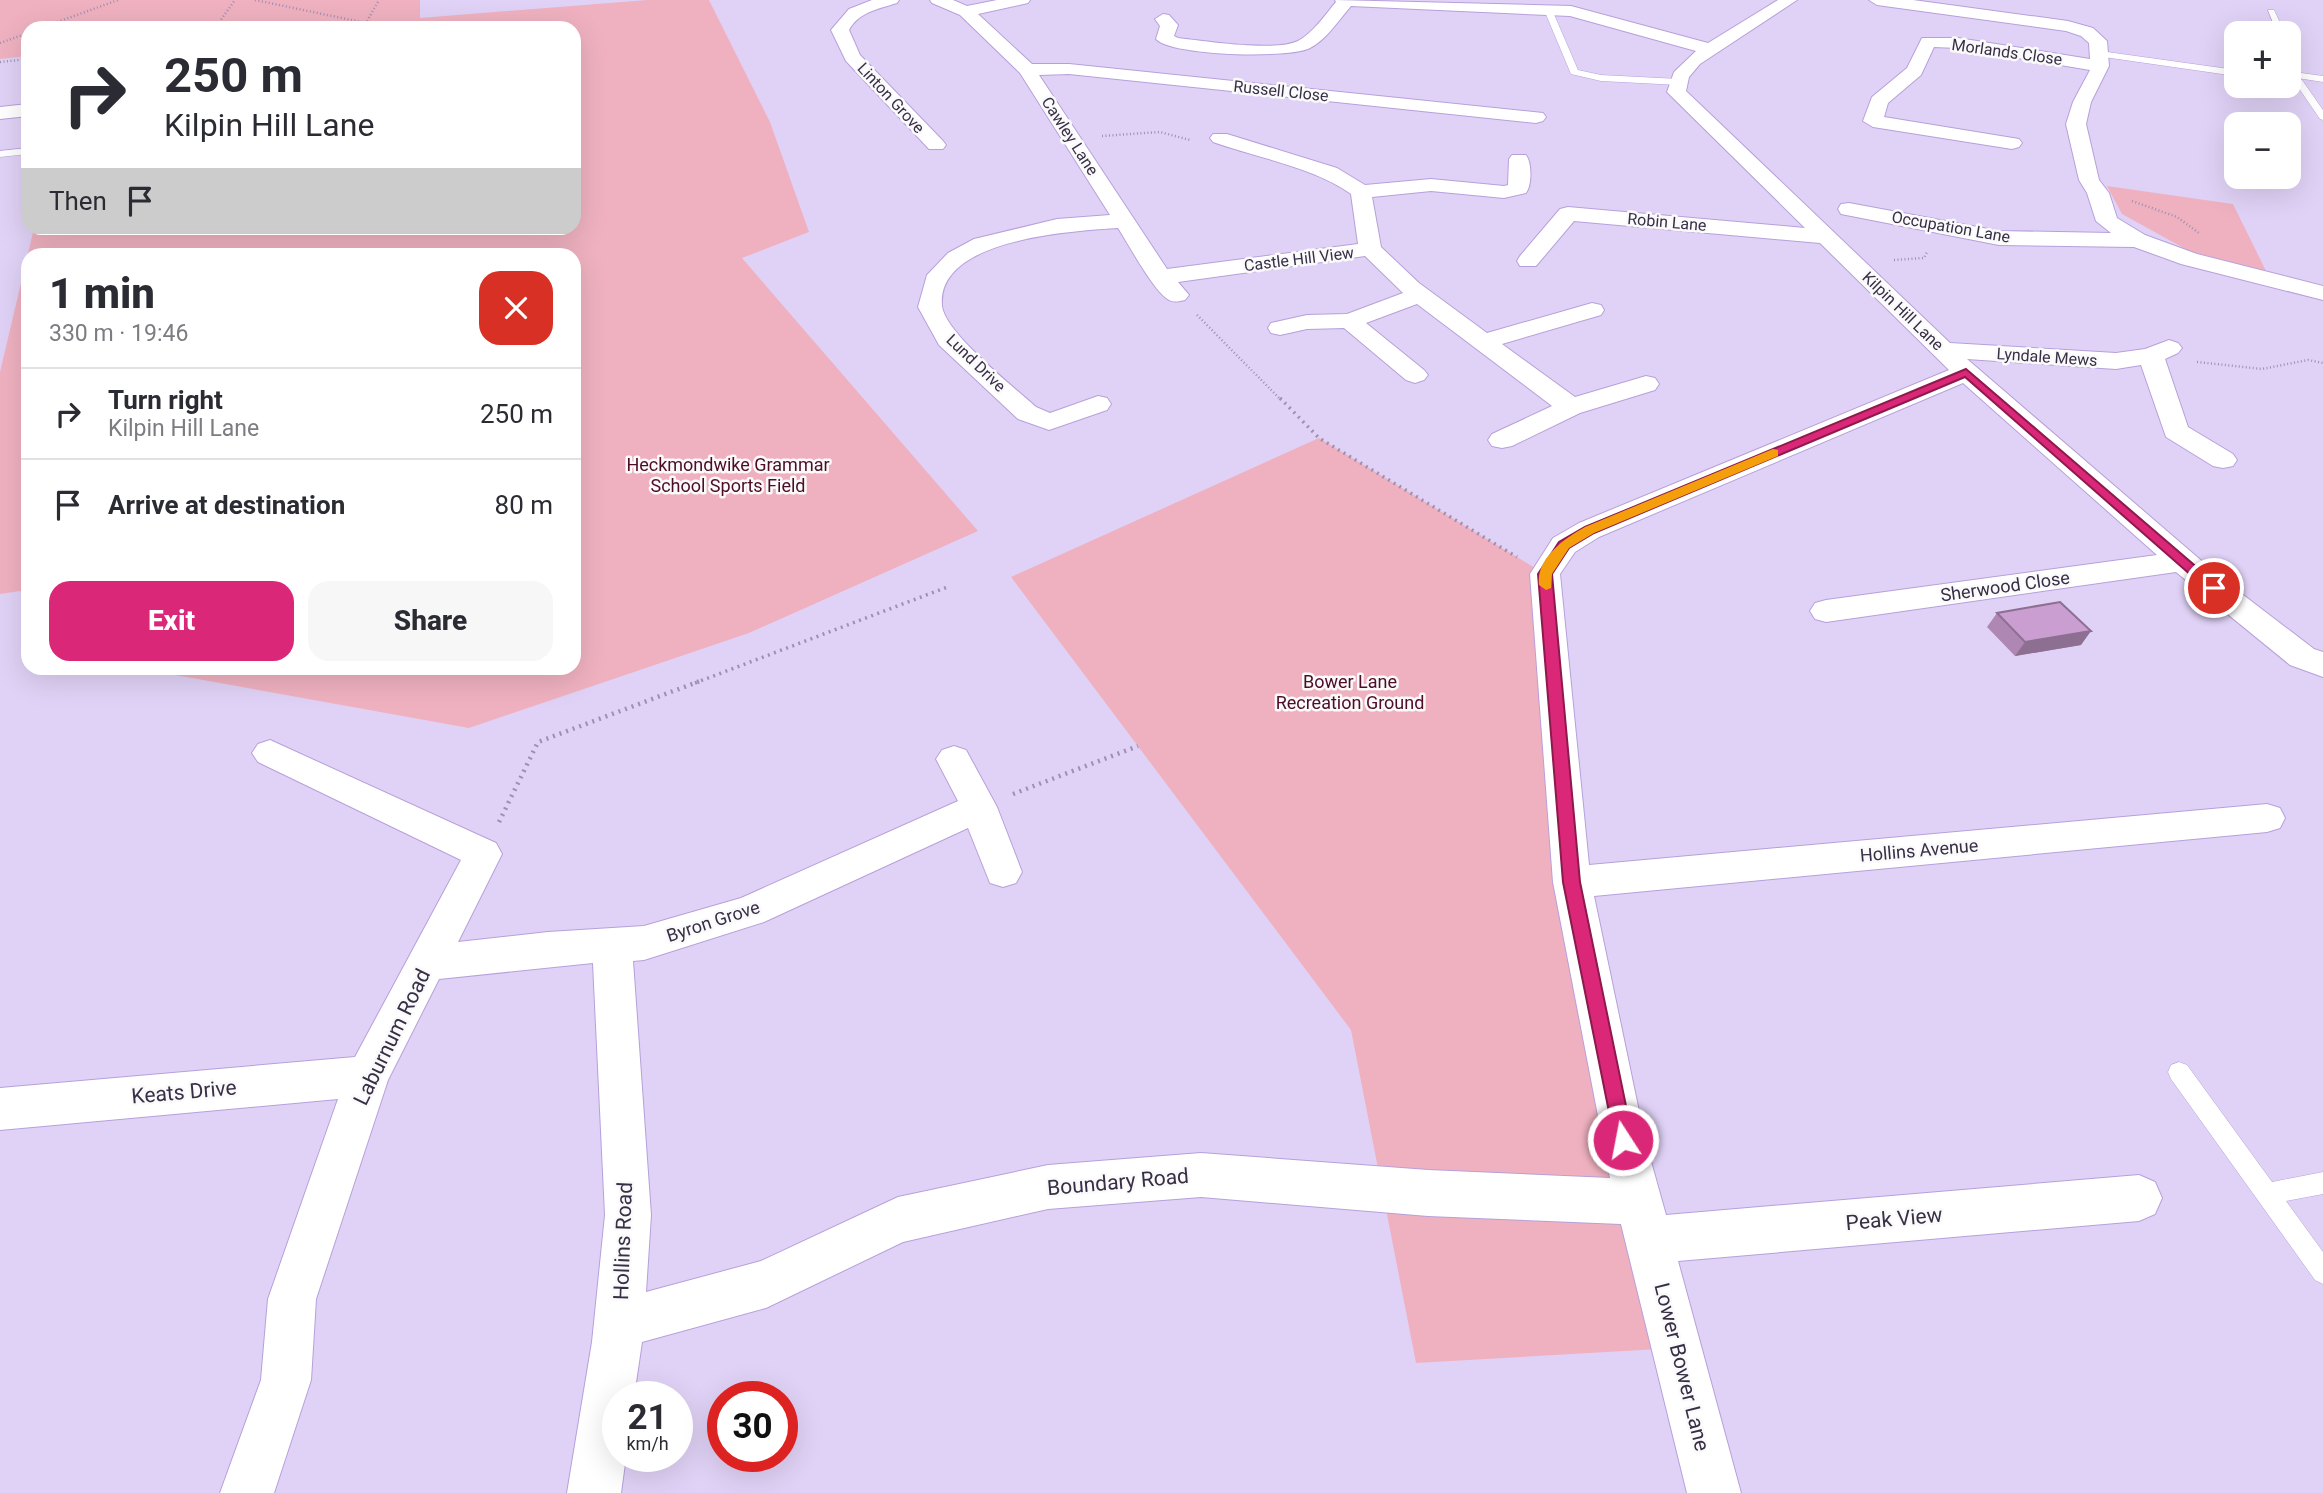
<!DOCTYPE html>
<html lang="en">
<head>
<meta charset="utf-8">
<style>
	body { margin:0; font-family:Roboto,sans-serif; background:#f7f7f7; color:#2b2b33; height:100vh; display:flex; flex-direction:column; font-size:26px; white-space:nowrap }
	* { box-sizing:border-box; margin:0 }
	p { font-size:23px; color:#7c7c81 }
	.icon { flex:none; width:38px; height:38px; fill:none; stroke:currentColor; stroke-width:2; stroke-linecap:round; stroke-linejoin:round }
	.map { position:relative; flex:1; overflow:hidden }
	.drawer { position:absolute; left:21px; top:248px; width:560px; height:427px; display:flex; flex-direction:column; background:#fff; border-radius:21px; box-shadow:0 7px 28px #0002 }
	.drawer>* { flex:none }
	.banner { position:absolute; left:21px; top:21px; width:560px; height:214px; border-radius:21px; box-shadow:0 7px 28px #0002; background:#fff; color:#2b2b33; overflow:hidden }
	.controls { position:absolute; left:2224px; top:21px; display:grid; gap:14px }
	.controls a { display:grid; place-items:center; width:77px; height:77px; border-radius:14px; background:#fff; box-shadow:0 7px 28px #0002; font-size:35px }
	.speed { position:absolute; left:602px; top:1381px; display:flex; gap:14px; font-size:35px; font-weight:700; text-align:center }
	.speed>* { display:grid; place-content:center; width:91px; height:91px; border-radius:50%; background:#fff; box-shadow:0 7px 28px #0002; line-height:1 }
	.speed small { font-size:18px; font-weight:400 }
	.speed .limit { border:10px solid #d22; background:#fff; color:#111 }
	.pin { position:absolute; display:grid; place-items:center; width:60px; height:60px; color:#fff; margin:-30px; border:4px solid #fff; border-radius:50%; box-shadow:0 2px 7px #0007 }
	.me { position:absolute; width:77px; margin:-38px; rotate:349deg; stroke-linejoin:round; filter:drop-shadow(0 0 5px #0008) }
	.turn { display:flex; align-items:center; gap:24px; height:147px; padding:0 28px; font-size:32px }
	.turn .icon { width:91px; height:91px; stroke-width:2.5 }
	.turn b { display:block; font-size:49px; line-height:60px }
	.then { display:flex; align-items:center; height:66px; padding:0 28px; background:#0003; gap:14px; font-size:26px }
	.round { display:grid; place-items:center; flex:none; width:74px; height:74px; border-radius:21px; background:#f7f7f7 }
	.headline { display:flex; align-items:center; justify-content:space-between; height:119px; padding:0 28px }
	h1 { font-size:42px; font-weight:800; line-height:52px }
	.button { display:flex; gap:14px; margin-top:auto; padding:14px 28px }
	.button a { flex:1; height:80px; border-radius:21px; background:#db2777; color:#fff; font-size:28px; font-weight:800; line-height:80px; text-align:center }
	.button a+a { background:#f7f7f7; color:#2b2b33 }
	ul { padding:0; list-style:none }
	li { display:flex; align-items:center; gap:21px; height:91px; padding:0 28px; border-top:2px solid #e1e1e2 }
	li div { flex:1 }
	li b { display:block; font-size:26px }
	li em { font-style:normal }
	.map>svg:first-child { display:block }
	.green { fill:#efb1c0 }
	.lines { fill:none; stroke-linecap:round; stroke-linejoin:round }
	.service-casing { stroke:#b7a0da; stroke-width:1 }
	.minor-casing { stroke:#b7a0da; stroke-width:2 }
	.path-far2 { stroke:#9d90b0; stroke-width:2.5; stroke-dasharray:1 2.5; stroke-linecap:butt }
	.path-far1 { stroke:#9d90b0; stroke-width:3.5; stroke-dasharray:2 4.5; stroke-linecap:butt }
	.path { stroke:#9d90b0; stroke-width:4.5; stroke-dasharray:2 5; stroke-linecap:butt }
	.service { fill:#fff; fill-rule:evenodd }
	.minor { fill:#fff; fill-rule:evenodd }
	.wall { fill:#ae88b3 }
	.shaded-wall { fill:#8d6f92 }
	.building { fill:#ca9ed0; stroke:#8d6f92; stroke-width:2 }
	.route { fill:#db2777; stroke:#8e194d; stroke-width:2 }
	.slow { fill:#f59e0b }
	.labels { text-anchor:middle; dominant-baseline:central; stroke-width:5; stroke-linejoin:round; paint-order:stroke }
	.far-street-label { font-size:16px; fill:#382e46; stroke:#fafafa }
	.park-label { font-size:18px; fill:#4e0c26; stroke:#fafafa }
	.street-label { font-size:18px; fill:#382e46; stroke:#fafafa }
	.near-street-label { font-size:21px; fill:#382e46; stroke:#fafafa }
</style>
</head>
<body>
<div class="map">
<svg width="2323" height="1493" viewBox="0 0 2323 1493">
	<rect width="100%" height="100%" fill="#e0d2f6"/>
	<!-- green -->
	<path class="green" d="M0,0h420v18l227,-18h62l61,122 39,110 -67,26 236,273 -229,102 -280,95 -327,-59 432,-1v-412h-546v341l-8,-6 -20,3v-222l34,-144h540v-200h-546v28l-28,3z
		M2107,186l126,18 33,67 -77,-20 -67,-37z
		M1319,438l226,136 27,308 105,466 -261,15 -65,-333 -340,-453z"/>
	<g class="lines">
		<!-- service casing -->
		<g class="service-casing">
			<path id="service" d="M1549,9l4,3 25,58 23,5 78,4 5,3 -5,3 -78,-4 -30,-7 -26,-62z
				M2268,10h6l11,23h-8z
				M2100,51l136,19v6l-139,-20 -1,-2z
				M2294,72l29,4v6l-32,-5 -2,-2z
				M2289,77l13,3 21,30v10l-3,-1 -24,-35 -7,-1z
				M28,148v6l-28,3v-6z
				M2179,1062l8,3 85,117 51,-10v22l-37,7 37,51v32l-8,-4 -144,-201 -3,-7 3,-7z"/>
		</g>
		<!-- minor casing -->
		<g class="minor-casing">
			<path id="minor" d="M872,0h27l-2,3c-19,6 -38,9 -48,27l11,25 83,86 3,4 -3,4h-14l-83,-88 -15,-31 18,-21z
				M930,0h23l14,6 30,-6h33l-2,3 -50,11 54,50h37l474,49 3,4 -3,4 -7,2 -467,-49 -30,1 128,194 191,-25 -7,-50c-35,-26 -96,-37 -138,-52l-3,-4 3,-4h14l110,34 28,17 66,-6 73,7 4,-1 1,-26 3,-4h14c6,8 6,30 0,38l-22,5 -73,-7 -59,6 9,50 38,36 68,50 105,-30 9,2 3,5 -3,5 -99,29 73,53 71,-21 9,2 4,6 -4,6 -75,23 -68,33 -10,2 -10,-2 -4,-6 4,-6 60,-28 -135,-102 -51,19 58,47 4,5 -4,5 -9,3 -9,-3 -62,-52 -37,1 -27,6 -9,-2 -3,-5 3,-5 36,-8 40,-1 56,-21 -38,-37 -187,26 11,13 -4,5c-5,1 -11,3 -16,0 -15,-8 -40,-55 -51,-72 -44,3 -182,10 -176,78 3,27 73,82 94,101l14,6 48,-17 9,2 4,6 -4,6 -58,20 -31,-11 -79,-74 -21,-38 9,-32 21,-22 26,-14 83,-20 53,-4 -90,-142 -60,-58 -28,-12z
				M1335,0l236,6 137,37 70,-43h19l-97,64 -11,13 -3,14 264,252 166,10 29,-4 24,-9 9,3 4,5 -4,5 -13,6 23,68 45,27 4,6 -4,6 -10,2 -10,-2 -47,-29 -25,-72 -25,4 -149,-10 258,222 89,68 9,3v25l-33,-12 -114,-93 -350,50 -11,-3 -5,-8 5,-8 11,-3 331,-45 -194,-172 -364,154 -24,15 -15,22 29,291 678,-61 13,4 5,10 -5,10 -13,4 -673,64 51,244 21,75 473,-40 16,7 7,16 -7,16 -16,7 -461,40 63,232h-54l-66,-269 -193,-8 -227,-19 -153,12 -145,33 -137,66 -124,34 -8,54h-16v60h8l-5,37h-54l25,-151 13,-127 -12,-252 -154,16 -51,101 -72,219 -5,81 -37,113h-54l41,-113 7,-81 70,-200 -338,31v-42l355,-31 106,-197 -203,-98 -6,-9 6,-9 12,-4 226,103 6,11 -44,88 90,-10 96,-6 97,-28 217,-97 -22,-42 6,-9 12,-4 12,4 31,57 25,65 -6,11 -13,4 -13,-4 -22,-55 -204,94 -120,38 -11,1 18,254 -5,77 115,-31 137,-64 150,-32 153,-12 227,17 182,8 -57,-296 -23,-308 23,-36 26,-15 370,-153 -129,-127 -246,-22 -38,45h-16l-3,-5 3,-5 40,-47 8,-2 237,21 -138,-136 7,-20 22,-21 -126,-35 -219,-10c-12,14 -25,34 -41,42 -22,11 -139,8 -154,-9l4,-13 -5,-7 8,-5 6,1 9,10 -4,11 4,2c27,3 97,14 120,3 15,-8 27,-26 38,-39z
				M1869,0h44l155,21 25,7 14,13 2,25 -18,36 -5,22 13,56 10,13 8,25 28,17 52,19 126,32v14l-142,-36 -47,-17 -135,-2 -158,-31 -3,-5 3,-5 8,-1 150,28 112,2 -15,-12 -9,-28 -8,-13 -13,-56 7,-22 17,-32 -132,-22 -24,-1 -13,28 -33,28 -4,14 135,22 3,4 -3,4 -7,2 -139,-22 -10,-6 9,-24 35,-29 15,-30h36l132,21 -1,-16 -8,-7 -15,-5 -189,-26z
				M28,104v12l-28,3v-12z"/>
		</g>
		<!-- path-far2 -->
		<path class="path-far2" d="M255,0l111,23 13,-23
			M41,28l77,-28
			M215,28l20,-28
			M0,43l28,-10
			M0,62l28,-3
			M1102,136l58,-4 30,8
			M2132,201l45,16 22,16
			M1894,260l30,-2 3,-6
			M1197,315l84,85
			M2197,362l65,7 46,-9 15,3"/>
		<!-- path-far1 -->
		<path class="path-far1" d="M1280,398l39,40 198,119
			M695,683l255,-97"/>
		<!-- path -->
		<path class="path" d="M1013,794l125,-48
			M499,822l39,-80 162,-61"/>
		<!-- service -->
		<use href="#service" class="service"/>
		<!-- minor -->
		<use href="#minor" class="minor"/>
	</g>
	<!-- wall -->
	<path class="wall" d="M1997,613l84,32 -66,11 -28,-29z"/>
	<!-- shaded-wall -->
	<path class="shaded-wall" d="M2091,631l-10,14 -66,11 10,-14z"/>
	<!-- building -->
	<path class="building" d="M2060,602l31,29 -66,11 -28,-29z"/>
	<!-- route -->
	<path class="route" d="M1966,369l255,219 -7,5 -5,-2 -244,-214 -371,156 -25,15 -17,26 28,308 53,258 -2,7 -8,3 -7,-3 -53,-265 -25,-308 21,-32 26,-15z"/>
	<!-- slow -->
	<path class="slow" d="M1773,449l5,1v6l-184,77 -25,15 -17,26 -1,14 -5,2 -7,-5c-3,-27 25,-46 46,-58z"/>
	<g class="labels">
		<!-- far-street labels -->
		<g class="far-street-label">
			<text transform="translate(2007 52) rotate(8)">Morlands Close</text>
			<text transform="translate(1281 91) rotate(6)">Russell Close</text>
			<text transform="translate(891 98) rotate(47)">Linton Grove</text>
			<text transform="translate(1070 136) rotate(57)">Cawley Lane</text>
			<text transform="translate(1667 222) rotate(5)">Robin Lane</text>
			<text transform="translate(1951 227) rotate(10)">Occupation Lane</text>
			<text transform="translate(1299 259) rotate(-7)">Castle Hill View</text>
			<text transform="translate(1903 311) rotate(44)">Kilpin Hill Lane</text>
			<text transform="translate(2047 357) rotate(4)">Lyndale Mews</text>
			<text transform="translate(976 363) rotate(44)">Lund Drive</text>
		</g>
		<!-- park labels -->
		<g class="park-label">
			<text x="728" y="464">Heckmondwike Grammar<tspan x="728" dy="21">School Sports Field</tspan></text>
			<text x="1350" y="681">Bower Lane<tspan x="1350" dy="21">Recreation Ground</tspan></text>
		</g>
		<!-- street labels -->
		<g class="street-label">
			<text transform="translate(2005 586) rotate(-8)">Sherwood Close</text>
			<text transform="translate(1919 850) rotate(-5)">Hollins Avenue</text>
			<text transform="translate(713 921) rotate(-18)">Byron Grove</text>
		</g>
		<!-- near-street labels -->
		<g class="near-street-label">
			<text transform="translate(392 1037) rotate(-64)">Laburnum Road</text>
			<text transform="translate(184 1092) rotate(-5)">Keats Drive</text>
			<text transform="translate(1118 1182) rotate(-5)">Boundary Road</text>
			<text transform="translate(1894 1219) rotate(-5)">Peak View</text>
			<text transform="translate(623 1241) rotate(-88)">Hollins Road</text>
			<text transform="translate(1682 1367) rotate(76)">Lower Bower Lane</text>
		</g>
	</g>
</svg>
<div class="controls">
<a>+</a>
<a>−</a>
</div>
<div class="speed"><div>21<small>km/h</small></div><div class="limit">30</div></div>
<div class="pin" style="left:2214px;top:588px;background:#d93025"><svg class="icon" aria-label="arrive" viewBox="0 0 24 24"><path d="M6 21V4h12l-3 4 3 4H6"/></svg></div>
<svg class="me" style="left:1623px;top:1140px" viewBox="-20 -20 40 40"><circle r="17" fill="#db2777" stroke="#fff" stroke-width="3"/><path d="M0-11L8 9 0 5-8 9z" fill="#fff"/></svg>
<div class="banner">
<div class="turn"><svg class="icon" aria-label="right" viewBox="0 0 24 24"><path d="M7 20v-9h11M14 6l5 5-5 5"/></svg><div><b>250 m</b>Kilpin Hill Lane</div></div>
<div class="then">Then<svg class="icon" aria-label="arrive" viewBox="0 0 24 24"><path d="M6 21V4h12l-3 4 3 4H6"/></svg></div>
</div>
<section class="drawer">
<div class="headline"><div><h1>1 min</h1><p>330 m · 19:46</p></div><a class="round" style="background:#d93025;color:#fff"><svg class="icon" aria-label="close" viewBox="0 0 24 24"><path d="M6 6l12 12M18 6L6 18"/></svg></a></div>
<ul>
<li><svg class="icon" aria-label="right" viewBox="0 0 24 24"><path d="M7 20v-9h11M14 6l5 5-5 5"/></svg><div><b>Turn right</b><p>Kilpin Hill Lane</p></div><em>250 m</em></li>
<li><svg class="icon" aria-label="arrive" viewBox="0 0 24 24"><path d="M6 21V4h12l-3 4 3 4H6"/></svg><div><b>Arrive at destination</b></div><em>80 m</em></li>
</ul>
<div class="button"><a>Exit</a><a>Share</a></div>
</section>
</div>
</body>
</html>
